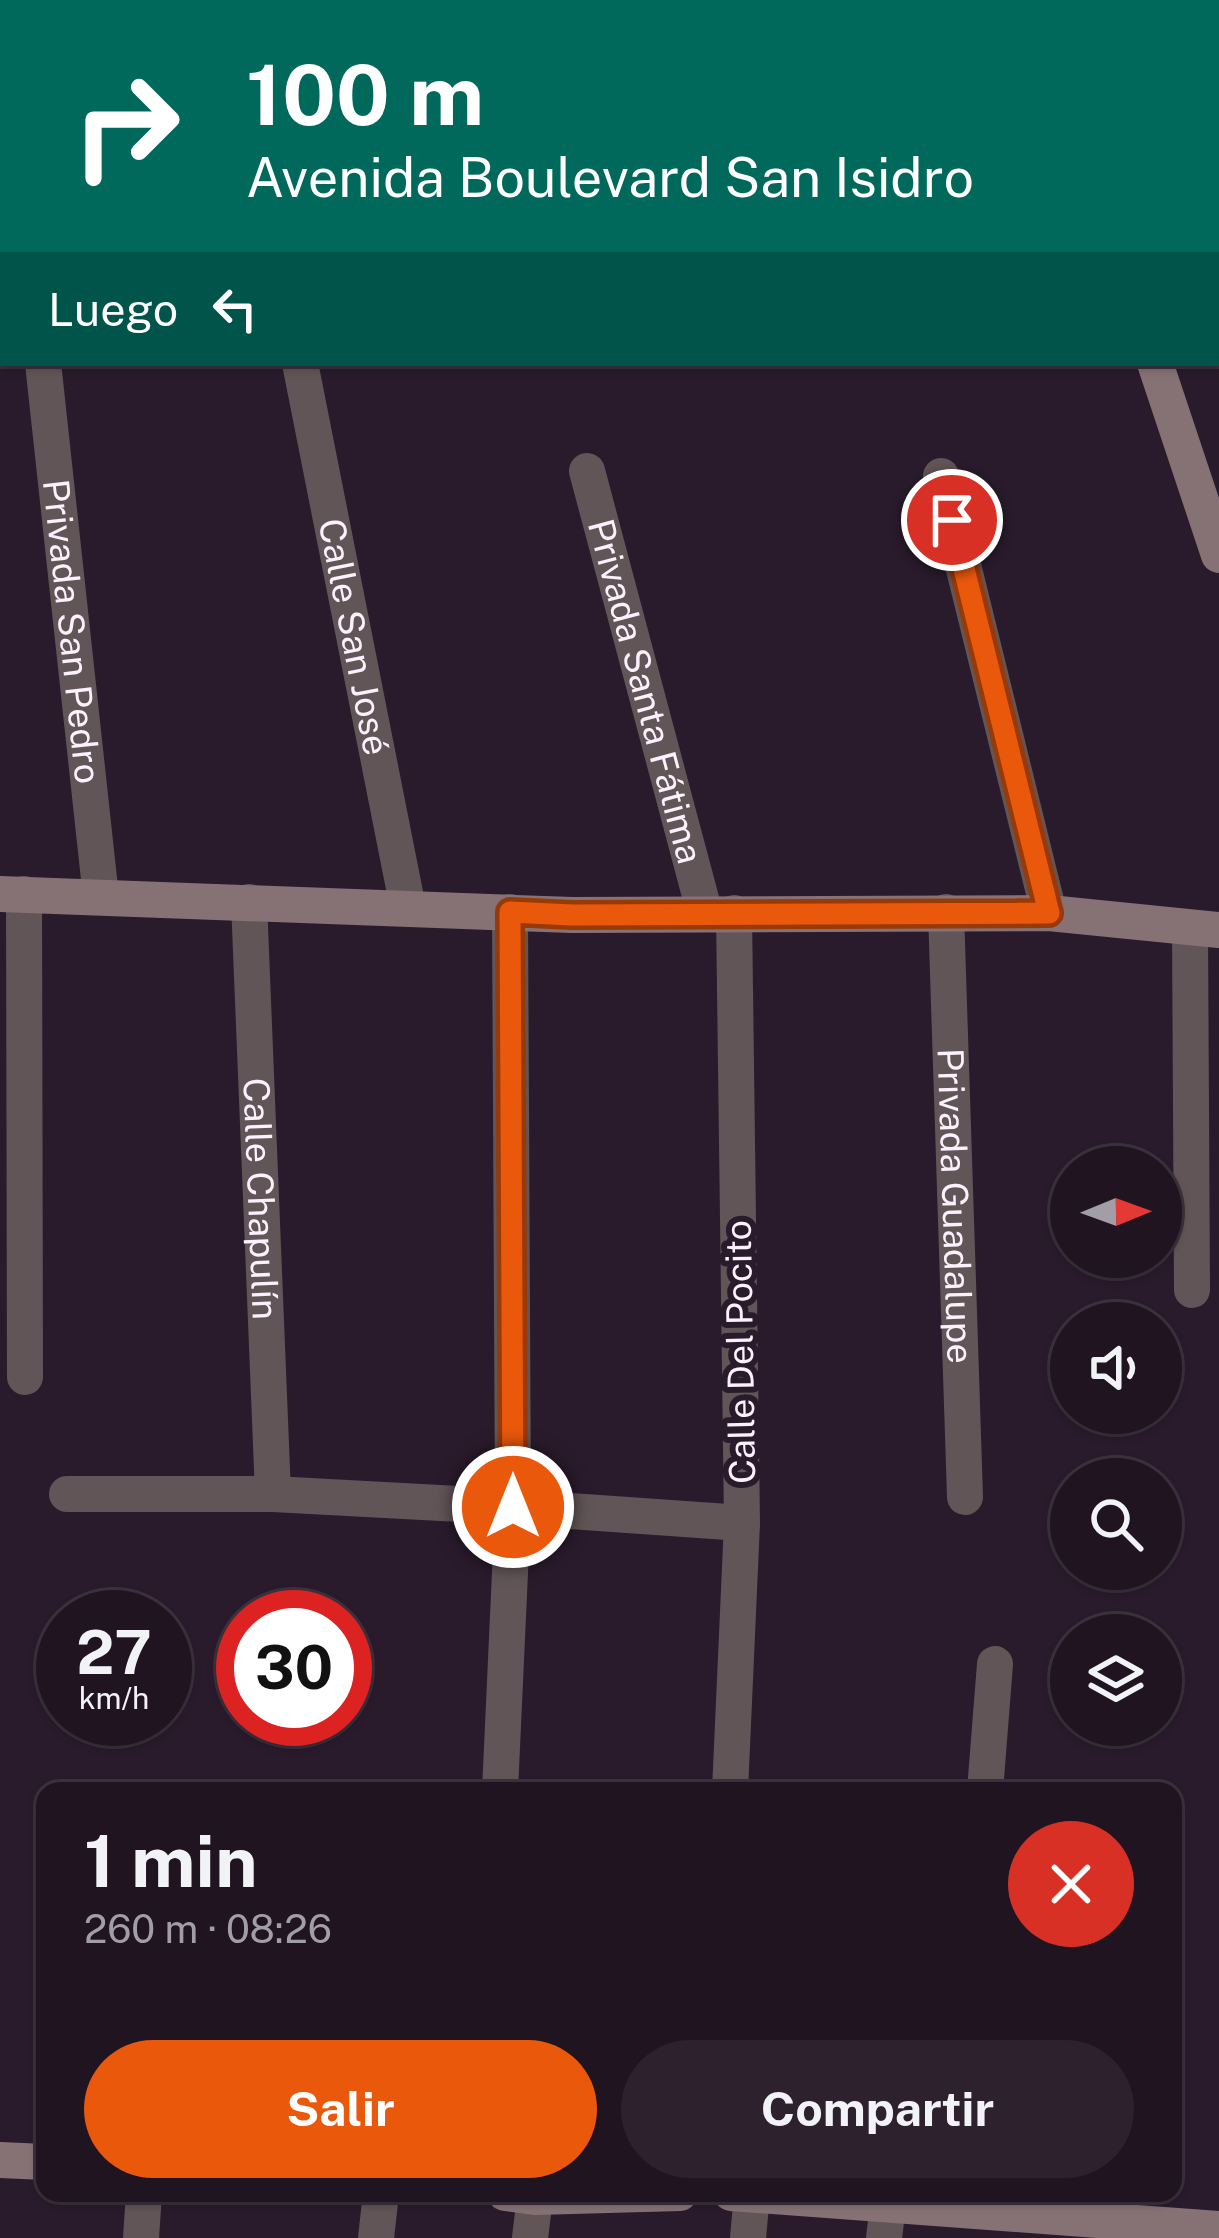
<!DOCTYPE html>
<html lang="es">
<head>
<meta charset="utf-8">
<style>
	body { margin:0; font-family:"Public Sans",sans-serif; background:#2d212e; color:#f1f3f6; height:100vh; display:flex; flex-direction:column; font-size:45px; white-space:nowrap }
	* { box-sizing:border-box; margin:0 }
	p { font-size:39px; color:#a29ea5 }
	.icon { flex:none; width:66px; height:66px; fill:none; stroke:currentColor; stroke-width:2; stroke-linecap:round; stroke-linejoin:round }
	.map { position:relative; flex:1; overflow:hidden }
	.sheet { position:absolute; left:36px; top:1782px; width:1146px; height:420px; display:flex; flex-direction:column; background:#201421; border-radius:24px; box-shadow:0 3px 9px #0004,0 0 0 3px #3d333f }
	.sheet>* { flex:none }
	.banner { position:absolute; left:0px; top:0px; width:1221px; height:366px; box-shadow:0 3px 9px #0004,0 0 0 3px #3d333f; background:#00695c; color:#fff; overflow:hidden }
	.needle { width:78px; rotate:89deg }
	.buttons { position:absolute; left:1050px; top:1146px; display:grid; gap:24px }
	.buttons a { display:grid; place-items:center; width:132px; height:132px; border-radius:50%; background:#201421; box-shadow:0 3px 9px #0004,0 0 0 3px #3d333f; font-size:60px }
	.speed { position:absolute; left:36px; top:1590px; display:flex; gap:24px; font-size:60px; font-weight:700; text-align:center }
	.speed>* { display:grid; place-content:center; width:156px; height:156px; border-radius:50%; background:#201421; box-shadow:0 3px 9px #0004,0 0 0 3px #3d333f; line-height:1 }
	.speed small { font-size:30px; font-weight:400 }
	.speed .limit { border:18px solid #d22; background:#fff; color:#111 }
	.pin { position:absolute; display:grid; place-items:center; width:102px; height:102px; color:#fff; margin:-51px; border:6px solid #fff; border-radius:50%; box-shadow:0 3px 12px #0007 }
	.me { position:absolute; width:132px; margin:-66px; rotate:0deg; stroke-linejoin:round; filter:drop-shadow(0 0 9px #0008) }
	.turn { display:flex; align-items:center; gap:42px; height:252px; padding:0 48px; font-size:54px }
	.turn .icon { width:156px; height:156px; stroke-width:2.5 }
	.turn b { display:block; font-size:84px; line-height:102px }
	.then { display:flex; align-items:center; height:114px; padding:0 48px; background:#0003; gap:24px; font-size:45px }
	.round { display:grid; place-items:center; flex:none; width:126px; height:126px; border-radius:63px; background:#2d212e }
	.headline { display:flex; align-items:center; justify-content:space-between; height:204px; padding:0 48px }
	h1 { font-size:72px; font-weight:700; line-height:90px }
	.button { display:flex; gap:24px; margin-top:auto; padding:24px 48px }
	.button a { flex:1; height:138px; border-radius:72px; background:#ea580c; color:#fff; font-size:48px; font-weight:700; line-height:138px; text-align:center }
	.button a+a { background:#2d212e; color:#f1f3f6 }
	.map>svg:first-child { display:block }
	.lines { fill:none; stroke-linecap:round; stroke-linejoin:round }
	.street { stroke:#625557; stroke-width:36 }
	.secondary { stroke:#867275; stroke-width:36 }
	.route-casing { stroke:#983908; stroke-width:30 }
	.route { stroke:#ea580c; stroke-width:21 }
	.labels { text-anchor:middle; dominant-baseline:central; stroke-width:12; stroke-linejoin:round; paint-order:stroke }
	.street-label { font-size:36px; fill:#fbf1fc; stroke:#2a1b2c }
</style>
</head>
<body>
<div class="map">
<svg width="1219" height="2238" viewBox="0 0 1219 2238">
	<rect width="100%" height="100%" fill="#2a1b2c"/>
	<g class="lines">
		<!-- street -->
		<g class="street">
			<path d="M192,0l1,3"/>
			<path d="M429,0l1,3"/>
			<path d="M1192,0l1,3"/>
			<path d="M1218,80l1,3"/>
			<path id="s1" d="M43,363l58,534"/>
			<path id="s2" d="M300,363l108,545"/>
			<path id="s3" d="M587,471l118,443"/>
			<path d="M941,476l108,437"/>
			<path d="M24,894l1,483"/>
			<path id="s4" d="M249,902l24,592"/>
			<path id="s5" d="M946,912l19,585"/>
			<path d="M1190,929l2,361"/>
			<path d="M67,1494h206l240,13 229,16"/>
			<path d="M500,1791l13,-284 -3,-595"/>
			<path d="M730,1791l12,-268 -8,-610"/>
			<path d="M985,1791l10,-127"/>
			<path d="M141,2238l3,-45"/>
			<path d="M376,2238l5,-45"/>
			<path d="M530,2238l5,-41"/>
			<path d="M748,2238l4,-44"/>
			<path d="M884,2238l4,-33"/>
		</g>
		<!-- secondary -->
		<path class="secondary" d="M1033,0l1,3
			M1155,363l64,192
			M0,894l572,21 477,-2 170,17
			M0,2160l45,2
			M505,2193l30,4 145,-4
			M731,2193l488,36"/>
	</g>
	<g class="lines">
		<!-- route casing -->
		<g class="route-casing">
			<path id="route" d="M513,1507l-3,-595 62,3 477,-2 -97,-393"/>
		</g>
		<!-- route -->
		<use href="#route" class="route"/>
	</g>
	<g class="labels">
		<!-- street labels -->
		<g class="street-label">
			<text stroke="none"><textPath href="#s1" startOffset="270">Privada San Pedro</textPath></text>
			<text stroke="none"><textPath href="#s2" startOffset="279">Calle San José</textPath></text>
			<text stroke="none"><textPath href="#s3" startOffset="228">Privada Santa Fátima</textPath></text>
			<text stroke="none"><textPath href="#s4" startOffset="297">Calle Chapulín</textPath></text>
			<text stroke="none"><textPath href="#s5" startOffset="294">Privada Guadalupe</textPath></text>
			<text transform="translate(740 1352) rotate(-91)">Calle Del Pocito</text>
		</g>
	</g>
</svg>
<div class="buttons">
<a><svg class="needle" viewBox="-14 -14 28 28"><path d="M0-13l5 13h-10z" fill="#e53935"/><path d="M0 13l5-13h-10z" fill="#a29ea5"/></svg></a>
<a><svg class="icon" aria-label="sound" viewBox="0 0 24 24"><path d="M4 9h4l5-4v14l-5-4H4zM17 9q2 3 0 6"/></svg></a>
<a><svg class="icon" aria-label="search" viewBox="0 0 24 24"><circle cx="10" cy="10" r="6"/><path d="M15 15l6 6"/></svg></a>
<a><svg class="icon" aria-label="layers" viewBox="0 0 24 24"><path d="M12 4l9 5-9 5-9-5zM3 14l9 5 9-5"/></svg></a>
</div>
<div class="speed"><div>27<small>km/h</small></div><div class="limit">30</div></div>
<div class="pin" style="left:952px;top:520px;background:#d93025"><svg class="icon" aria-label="arrive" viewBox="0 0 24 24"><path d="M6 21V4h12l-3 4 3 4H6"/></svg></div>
<svg class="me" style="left:513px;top:1507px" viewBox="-20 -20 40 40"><circle r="17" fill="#ea580c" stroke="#fff" stroke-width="3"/><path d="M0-11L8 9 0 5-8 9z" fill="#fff"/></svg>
<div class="banner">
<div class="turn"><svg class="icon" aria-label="right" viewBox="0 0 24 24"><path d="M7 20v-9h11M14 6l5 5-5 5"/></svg><div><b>100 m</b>Avenida Boulevard San Isidro</div></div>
<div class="then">Luego<svg class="icon" aria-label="left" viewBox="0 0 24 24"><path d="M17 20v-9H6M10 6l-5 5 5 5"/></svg></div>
</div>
<section class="sheet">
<div class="headline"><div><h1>1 min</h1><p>260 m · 08:26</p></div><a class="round" style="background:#d93025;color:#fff"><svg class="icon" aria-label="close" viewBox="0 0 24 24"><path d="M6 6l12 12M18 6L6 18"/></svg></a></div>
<div class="button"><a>Salir</a><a>Compartir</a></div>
</section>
</div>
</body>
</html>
